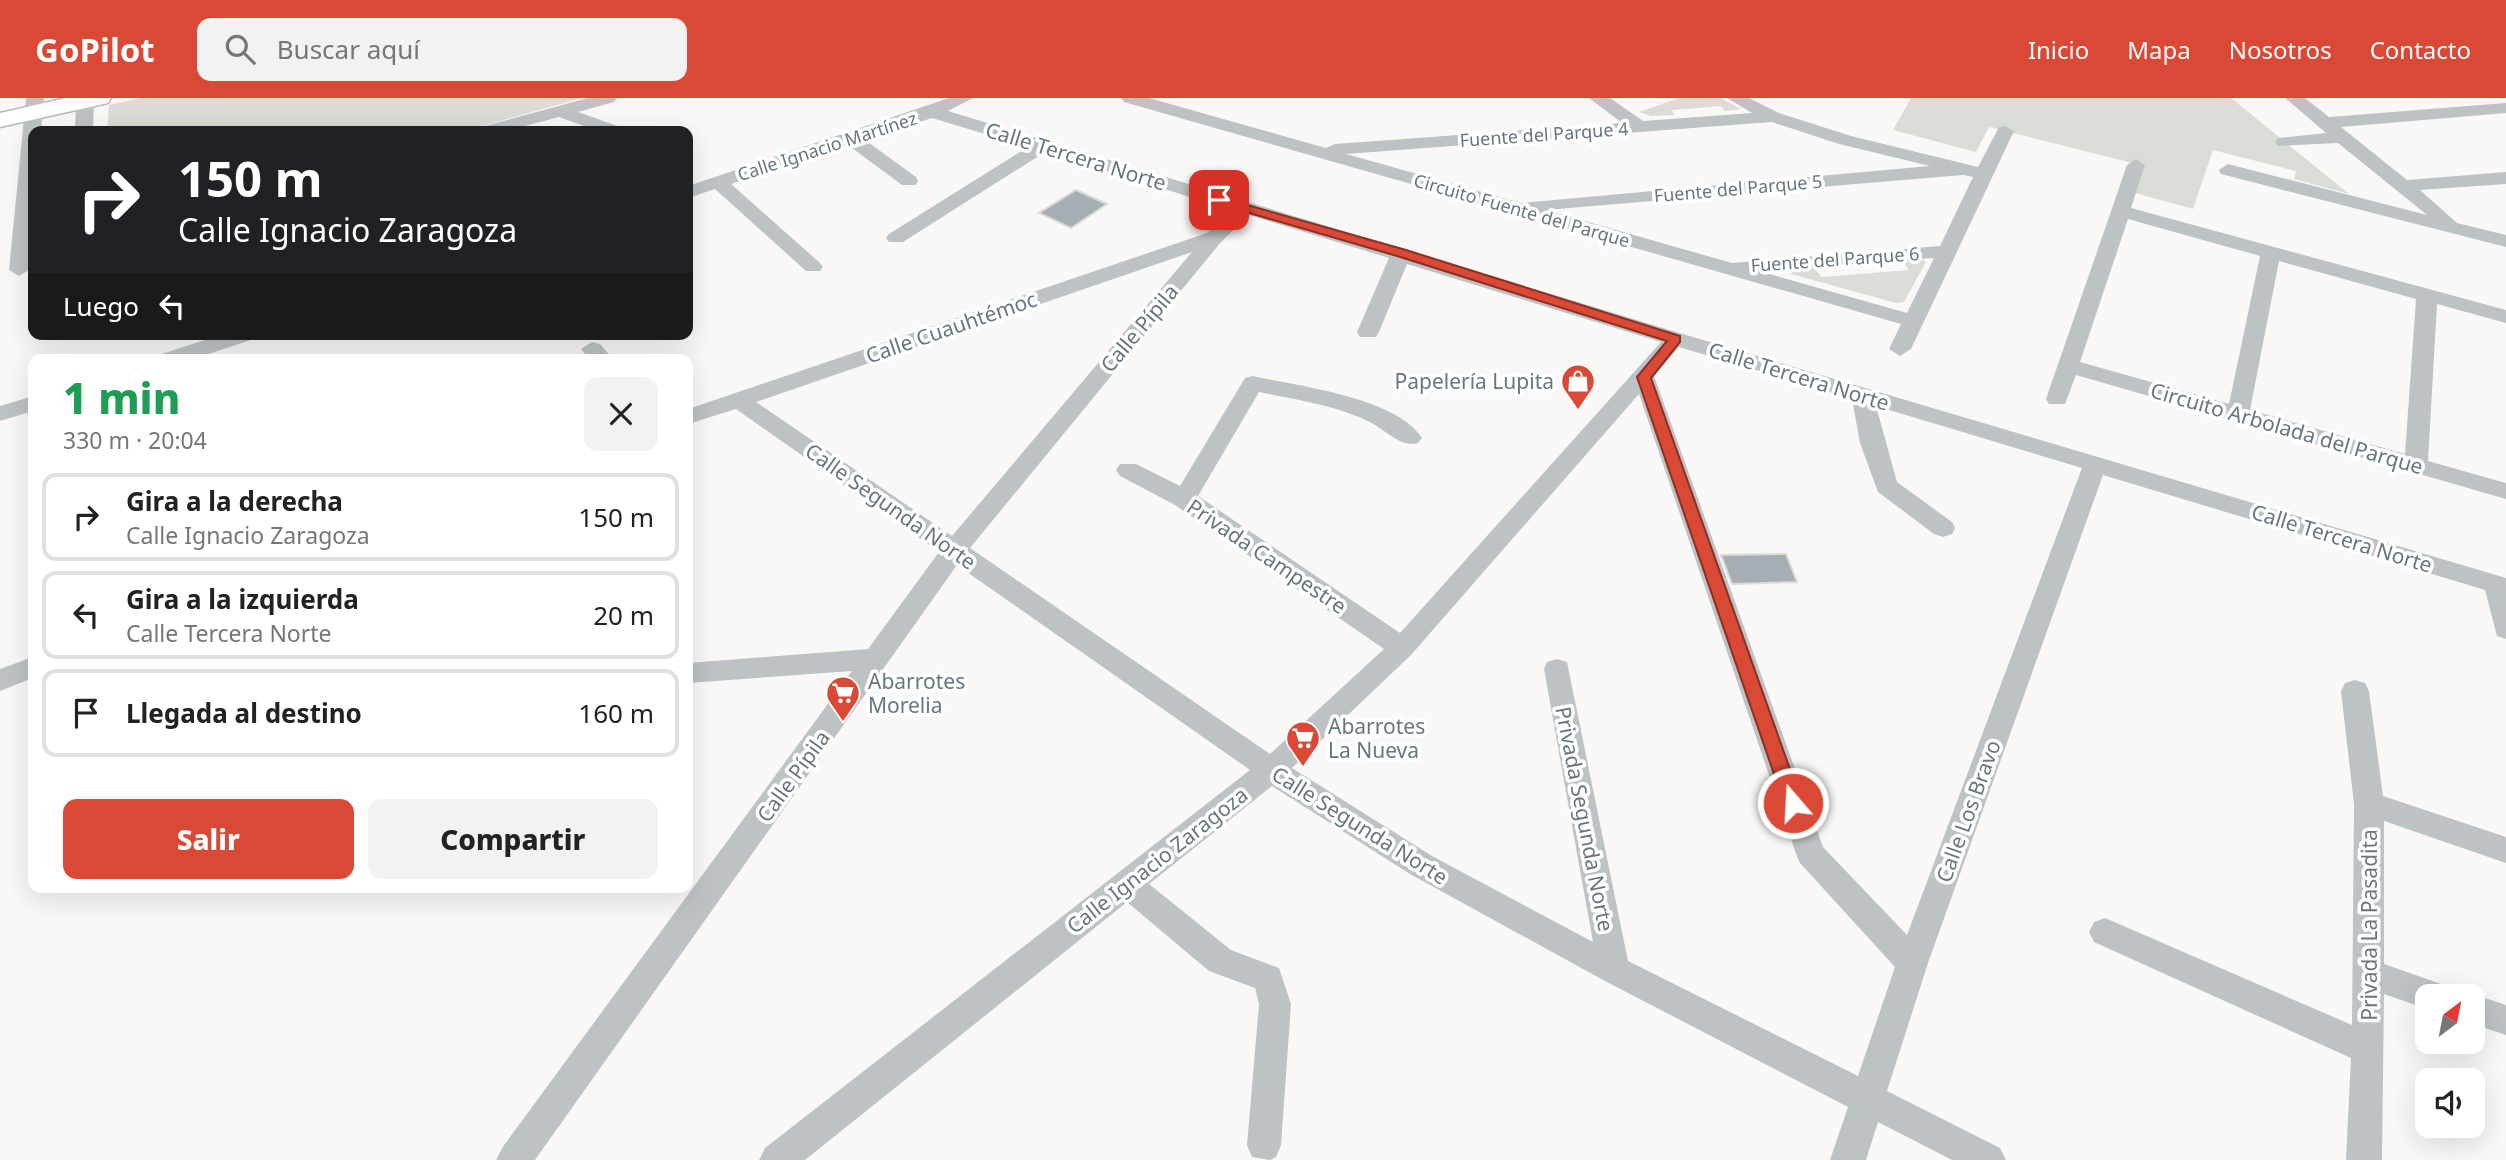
<!DOCTYPE html>
<html lang="es">
<head>
<meta charset="utf-8">
<style>
	body { margin:0; font-family:"Noto Sans",sans-serif; background:#f2f2f2; color:#222; height:100vh; display:flex; flex-direction:column; font-size:26px; white-space:nowrap }
	* { box-sizing:border-box; margin:0 }
	p { font-size:23px; color:#767676 }
	.icon { flex:none; width:38px; height:38px; fill:none; stroke:currentColor; stroke-width:2; stroke-linecap:round; stroke-linejoin:round }
	.map { position:relative; flex:1; overflow:hidden }
	.details { position:absolute; left:28px; top:256px; width:665px; height:539px; display:flex; flex-direction:column; background:#fff; border-radius:14px; box-shadow:0 7px 28px #0002 }
	.details>* { flex:none }
	.top-card { position:absolute; left:28px; top:28px; width:665px; height:214px; border-radius:14px; box-shadow:0 7px 28px #0002; background:#202124; color:#fff; overflow:hidden }
	.needle { width:46px; rotate:32deg }
	.tools { position:absolute; left:2415px; top:886px; display:grid; gap:14px }
	.tools a { display:grid; place-items:center; width:70px; height:70px; border-radius:14px; background:#fff; box-shadow:0 7px 28px #0002; font-size:35px }
	.pin { position:absolute; display:grid; place-items:center; width:60px; height:60px; color:#fff; margin:-30px; border-radius:14px; box-shadow:0 4px 10px #0006 }
	.me { position:absolute; width:77px; margin:-38px; rotate:341deg; stroke-linejoin:round; filter:drop-shadow(0 0 5px #0008) }
	.turn { display:flex; align-items:center; gap:24px; height:147px; padding:0 35px; font-size:32px }
	.turn .icon { width:91px; height:91px; stroke-width:2.5 }
	.turn b { display:block; font-size:49px; line-height:60px }
	.then { display:flex; align-items:center; height:66px; padding:0 35px; background:#0003; gap:14px; font-size:26px }
	.round { display:grid; place-items:center; flex:none; width:74px; height:74px; border-radius:14px; background:#f2f2f2 }
	.headline { display:flex; align-items:center; justify-content:space-between; height:119px; padding:0 35px }
	h1 { font-size:42px; font-weight:800; line-height:52px; color:#1e9e55 }
	.primary-button { display:flex; gap:14px; margin-top:auto; padding:14px 35px }
	.primary-button a { flex:1; height:80px; border-radius:14px; background:#d94936; color:#fff; font-size:28px; font-weight:800; line-height:80px; text-align:center }
	.primary-button a+a { background:#f2f2f2; color:#222 }
	ul { padding:0; list-style:none }
	li { display:flex; align-items:center; gap:21px; height:88px; margin:0 14px 10px; padding:0 21px; border:4px solid #e0e0e0; border-radius:14px }
	li div { flex:1 }
	li b { display:block; font-size:26px }
	li em { font-style:normal }
	header { display:flex; align-items:center; gap:42px; box-sizing:border-box; height:98px; padding:0 35px; background:#d94936; color:#fff }
	header strong { font-size:33px }
	nav { display:flex; gap:38px; margin-inline-start:auto; font-size:24px }
	.search { width:490px; height:63px; background:#f2f2f2; display:flex; align-items:center; gap:18px; box-sizing:border-box; padding:0 24px; border-radius:14px; color:#767676; font-size:26px }
	.map>svg:first-child { display:block }
	.green { fill:#d9ddd6 }
	.building { fill:#a5afb3; stroke:#dadad9; stroke-width:2 }
	.lines { fill:none; stroke-linecap:round; stroke-linejoin:round }
	.secondary-casing { stroke:#b2b9bc; stroke-width:3 }
	.street { fill:#bdc3c5; fill-rule:evenodd }
	.secondary { fill:#fff; fill-rule:evenodd }
	.route { fill:#d94936; stroke:#8d2f23; stroke-width:2 }
	.labels { text-anchor:middle; dominant-baseline:central; stroke-width:7; stroke-linejoin:round; paint-order:stroke }
	.far-street-label { font-size:18px; fill:#66777f; stroke:#fff }
	.street-label { font-size:21px; fill:#66777f; stroke:#fff }
	.poi-label { font-size:21px; fill:#66777f; stroke:#fff; text-anchor:start }
</style>
</head>
<body>
<header>
<strong>GoPilot</strong>
<div class="search"><svg class="icon" aria-label="search" viewBox="0 0 24 24"><circle cx="10" cy="10" r="6"/><path d="M15 15l6 6"/></svg>Buscar aquí</div>
<nav><a>Inicio</a><a>Mapa</a><a>Nosotros</a><a>Contacto</a></nav>
</header>
<div class="map">
<svg width="2506" height="1062" viewBox="0 0 2506 1062">
	<rect width="100%" height="100%" fill="#f9f8f6"/>
	<!-- green -->
	<path class="green" d="M141,0h441l-117,33h-358l2,-26z
		M1680,0h40l21,11 -16,2 -4,-5 -49,4 2,5 -23,1 -12,-4z
		M1911,0h320l118,96 -55,-15 2,-8 -83,-21 -20,59 -58,-16 9,-27 -155,-39 -13,25 -83,-22z
		M1922,162l4,2 -22,40 -8,1 -105,-29 -3,-4 26,-3 7,10 88,-7 -6,-9z"/>
	<!-- building -->
	<path class="building" d="M1076,92l31,14 -36,24 -32,-15z
		M1786,456l11,28 -65,2 -11,-29z"/>
	<g class="lines">
		<!-- secondary casing -->
		<g class="secondary-casing">
			<path id="secondary" d="M66,0h45l-3,5 -108,24v-14z"/>
		</g>
		<!-- street -->
		<path class="street" d="M26,0h18l-3,33h-8v91l-4,48 -10,6 -10,-6z
			M76,0h18l-1,33h-18z
			M588,0h29l-3,4 -36,10 42,15 3,4h-25l-39,-14 -53,14h-28l3,-4z
			M949,0h24l-25,13 735,223 823,244v61l-9,-3 -12,-46 -382,-115 -175,488 -41,128 113,57 6,12h-54l-74,-38 -12,38h-36l18,-53 -245,-127 -193,-106 -138,-88 -123,98 82,66 48,18 12,36 -10,141 -5,12 -6,3 -18,-3 -5,-12 12,-141 -4,-16 -46,-17 -82,-69 -322,258h-46l6,-12 485,-378 -293,-205 -422,595h-39l6,-12 350,-477 -164,12v-20l180,-14 71,-97 -203,-143 -48,15v-15l519,-176 25,-23 -187,-58 -142,90h-14l-3,-4 3,-4 139,-87 -96,-29 -67,22 51,37 2,4 -2,4h-14l-54,-40 -117,39 89,79 3,4 -3,4h-14l-91,-82 -27,9v-12zM1249,117l140,43 -32,74 3,5h16l3,-5 28,-68 254,78 -261,291 -202,-137 61,-104c37,8 77,13 111,30 16,8 30,26 48,21l4,-5c-26,-41 -125,-52 -169,-62l-8,2 -65,108 -44,-22h-16l-4,6 4,6 55,29 209,144 -114,105 -300,-206 251,-306zM1192,154l-240,284 -196,-134zM1679,249l173,52 8,44 18,49 56,42 9,3 9,-3 3,-6 -3,-6 -55,-40 -21,-76 206,62 -175,467 -84,-88 -169,-471zM1639,296l157,460 4,9 95,104 -37,109 -230,-115 -61,-299 -10,-3 -10,3 -3,7 49,273 -161,-86 -140,-88 119,-113z
			M1121,0h28l177,50 9,-4 287,-21 -33,-25h21l33,23 109,-8 -25,-15h22l30,15 72,23 127,31 21,-40 6,-1 9,5 -103,218 -11,7 -11,-7 12,-25 -777,-222zM1772,24l67,22 91,22 -409,37 -175,-49zM1963,77l10,2 -33,69 -208,17 -186,-53zM1934,160l-27,55 -148,-42z
			M2285,0h20l24,19 177,-14v10l-165,14 66,53 99,-8v12l-86,6 37,33 49,12v12l-285,-73 -2,-4 9,-6 199,51 -89,-72 -60,3 -3,-4 3,-4 48,-5z
			M2136,61l9,6 -14,43 375,102v13l-69,-19 -9,157 78,22v16l-430,-124 -11,29h-16l-3,-5 81,-234zM2128,121l132,37 -31,148 -149,-42zM2279,163l137,38 -11,155 -155,-44z
			M223,236h34l-3,5 -61,20h-34l3,-5z
			M592,244l8,2 13,15h-24l-8,-10z
			M33,298v15l-33,10v-15z
			M33,559v21l-33,13v-22z
			M2355,582l10,3 4,8 14,105 123,41v26l-122,-42v143l60,21 5,11h-22v13l-43,-15 -2,166h-36l5,-102 -257,-116 -5,-10 5,-10 11,-4 247,107 2,-221 -13,-113 4,-8z
			M2473,896l33,11v30l-33,-11v-28h-5z"/>
		<!-- secondary -->
		<use href="#secondary" class="secondary"/>
	</g>
	<!-- route -->
	<path class="route" d="M1219,99l187,53 274,86v6l-29,36 151,425 -3,6 -6,2 -9,-8 -147,-426 30,-36 -270,-85 -182,-53 -1,-3z"/>
	<!-- icons -->
	<defs>
		<g id="shop-pin" transform="scale(1.75)"><path d="M0 17L-7.5 6A9.5 9.5 0 1 1 7.5 6Z" fill="#d94936" stroke="#fff"/><path d="M-5-2.5h2.3a2.7 3.5 0 0 1 5.4 0H5L5.5 6h-11ZM-1.5-2.5h3a1.5 2.3 0 0 0-3 0Z" fill="#fff"/></g>
		<g id="supermarket-pin" transform="scale(1.75)"><path d="M0 17L-7.5 6A9.5 9.5 0 1 1 7.5 6Z" fill="#d94936" stroke="#fff"/><path d="M-6-5.5h2.5l.6 2H6L4.5 2H-2.5L-4.4-4H-6ZM-1.5 3.2a1.3 1.3 0 1 0 .1 0ZM3 3.2a1.3 1.3 0 1 0 .1 0Z" fill="#fff"/></g>
	</defs>
	<g fill-rule="evenodd">
		<use href="#shop-pin" x="1578" y="283"/>
		<use href="#supermarket-pin" x="843" y="595"/>
		<use href="#supermarket-pin" x="1303" y="640"/>
	</g>
	<g class="labels">
		<!-- far-street labels -->
		<g class="far-street-label">
			<text transform="translate(1544 36) rotate(-4)">Fuente del Parque 4</text>
			<text transform="translate(827 48) rotate(-18)">Calle Ignacio Martínez</text>
			<text transform="translate(1738 90) rotate(-5)">Fuente del Parque 5</text>
			<text transform="translate(1522 112) rotate(16)">Circuito Fuente del Parque</text>
			<text transform="translate(1835 161) rotate(-4)">Fuente del Parque 6</text>
		</g>
		<!-- street labels -->
		<g class="street-label">
			<text transform="translate(1076 58) rotate(17)">Calle Tercera Norte</text>
			<text transform="translate(951 229) rotate(-19)">Calle Cuauhtémoc</text>
			<text transform="translate(1139 230) rotate(-50)">Calle Pípila</text>
			<text transform="translate(1799 278) rotate(17)">Calle Tercera Norte</text>
			<text transform="translate(2287 330) rotate(16)">Circuito Arbolada del Parque</text>
			<text transform="translate(891 408) rotate(35)">Calle Segunda Norte</text>
			<text transform="translate(2342 440) rotate(17)">Calle Tercera Norte</text>
			<text transform="translate(1267 458) rotate(34)">Privada Campestre</text>
			<text transform="translate(793 678) rotate(-54)">Calle Pípila</text>
			<text transform="translate(1968 713) rotate(-70)">Calle Los Bravo</text>
			<text transform="translate(1585 721) rotate(79)">Privada Segunda Norte</text>
			<text transform="translate(1360 727) rotate(32)">Calle Segunda Norte</text>
			<text transform="translate(1157 762) rotate(-38)">Calle Ignacio Zaragoza</text>
			<text transform="translate(2369 827) rotate(-90)">Privada La Pasadita</text>
		</g>
		<!-- poi labels -->
		<g class="poi-label">
			<text x="1554" y="283" text-anchor="end">Papelería Lupita</text>
			<text x="868" y="583">Abarrotes<tspan x="868" dy="24">Morelia</tspan></text>
			<text x="1328" y="628">Abarrotes<tspan x="1328" dy="24">La Nueva</tspan></text>
		</g>
	</g>
</svg>
<div class="tools">
<a><svg class="needle" viewBox="-14 -14 28 28"><path d="M0-13l5 13h-10z" fill="#e53935"/><path d="M0 13l5-13h-10z" fill="#767676"/></svg></a>
<a><svg class="icon" aria-label="sound" viewBox="0 0 24 24"><path d="M4 9h4l5-4v14l-5-4H4zM17 9q2 3 0 6"/></svg></a>
</div>
<div class="pin" style="left:1219px;top:102px;background:#d93025"><svg class="icon" aria-label="arrive" viewBox="0 0 24 24"><path d="M6 21V4h12l-3 4 3 4H6"/></svg></div>
<svg class="me" style="left:1793px;top:705px" viewBox="-20 -20 40 40"><circle r="17" fill="#d94936" stroke="#fff" stroke-width="3"/><path d="M0-11L8 9 0 5-8 9z" fill="#fff"/></svg>
<div class="top-card">
<div class="turn"><svg class="icon" aria-label="right" viewBox="0 0 24 24"><path d="M7 20v-9h11M14 6l5 5-5 5"/></svg><div><b>150 m</b>Calle Ignacio Zaragoza</div></div>
<div class="then">Luego<svg class="icon" aria-label="left" viewBox="0 0 24 24"><path d="M17 20v-9H6M10 6l-5 5 5 5"/></svg></div>
</div>
<section class="details">
<div class="headline"><div><h1>1 min</h1><p>330 m · 20:04</p></div><a class="round"><svg class="icon" aria-label="close" viewBox="0 0 24 24"><path d="M6 6l12 12M18 6L6 18"/></svg></a></div>
<ul>
<li><svg class="icon" aria-label="right" viewBox="0 0 24 24"><path d="M7 20v-9h11M14 6l5 5-5 5"/></svg><div><b>Gira a la derecha</b><p>Calle Ignacio Zaragoza</p></div><em>150 m</em></li>
<li><svg class="icon" aria-label="left" viewBox="0 0 24 24"><path d="M17 20v-9H6M10 6l-5 5 5 5"/></svg><div><b>Gira a la izquierda</b><p>Calle Tercera Norte</p></div><em>20 m</em></li>
<li><svg class="icon" aria-label="arrive" viewBox="0 0 24 24"><path d="M6 21V4h12l-3 4 3 4H6"/></svg><div><b>Llegada al destino</b></div><em>160 m</em></li>
</ul>
<div class="primary-button"><a>Salir</a><a>Compartir</a></div>
</section>
</div>
</body>
</html>
